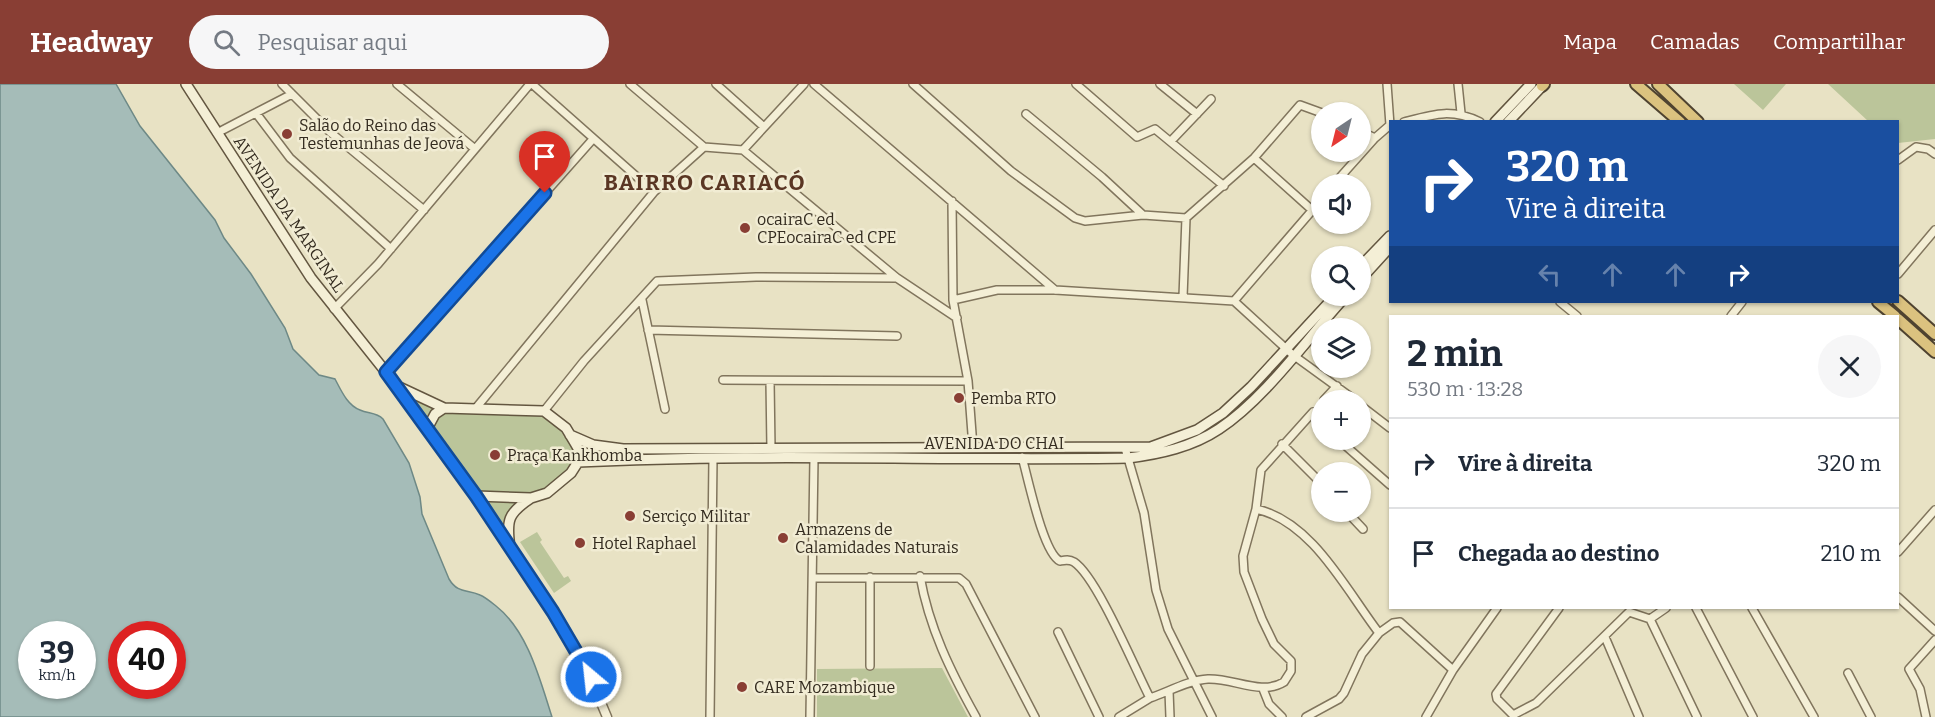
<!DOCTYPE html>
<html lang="pt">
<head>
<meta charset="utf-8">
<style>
	body { margin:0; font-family:Bitter,serif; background:#f6f6f7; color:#1f2937; height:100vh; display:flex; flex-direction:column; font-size:22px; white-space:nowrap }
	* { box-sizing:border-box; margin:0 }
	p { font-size:20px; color:#747a83 }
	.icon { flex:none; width:33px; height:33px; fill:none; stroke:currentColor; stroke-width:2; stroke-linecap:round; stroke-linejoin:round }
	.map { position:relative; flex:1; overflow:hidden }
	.drawer { position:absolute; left:1389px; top:231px; width:510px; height:294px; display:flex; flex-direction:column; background:#fff; border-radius:0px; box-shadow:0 2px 4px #0004 }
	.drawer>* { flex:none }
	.banner { position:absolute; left:1389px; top:36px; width:510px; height:183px; border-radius:0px; box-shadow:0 2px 4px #0004; background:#1a4fa0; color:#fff; overflow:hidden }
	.needle { width:39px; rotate:215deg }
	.tools { position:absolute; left:1311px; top:18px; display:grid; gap:12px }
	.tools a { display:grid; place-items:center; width:60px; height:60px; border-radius:50%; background:#fff; box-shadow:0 2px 4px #0004; font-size:30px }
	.speed { position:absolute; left:18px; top:537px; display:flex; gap:12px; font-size:30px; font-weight:700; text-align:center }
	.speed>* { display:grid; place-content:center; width:78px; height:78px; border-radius:50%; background:#fff; box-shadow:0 2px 4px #0004; line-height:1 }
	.speed small { font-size:15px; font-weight:400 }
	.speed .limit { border:9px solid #d22; background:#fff; color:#111 }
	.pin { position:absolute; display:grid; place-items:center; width:51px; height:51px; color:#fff; margin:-62px -26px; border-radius:50% 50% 50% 0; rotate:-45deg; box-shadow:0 0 6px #0007 }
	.pin .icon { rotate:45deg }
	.me { position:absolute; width:66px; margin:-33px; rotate:332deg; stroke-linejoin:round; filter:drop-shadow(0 0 4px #0008) }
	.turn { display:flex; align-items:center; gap:21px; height:126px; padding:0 18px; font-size:27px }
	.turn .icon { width:78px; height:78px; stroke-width:2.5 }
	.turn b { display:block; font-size:42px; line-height:51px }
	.lanes { display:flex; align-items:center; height:57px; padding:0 18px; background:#0003; justify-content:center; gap:30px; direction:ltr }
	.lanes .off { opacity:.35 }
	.round { display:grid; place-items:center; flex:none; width:63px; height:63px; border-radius:32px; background:#f6f6f7 }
	.head { display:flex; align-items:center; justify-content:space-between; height:102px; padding:0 18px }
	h1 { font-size:36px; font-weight:700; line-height:45px }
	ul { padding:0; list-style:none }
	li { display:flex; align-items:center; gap:18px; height:90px; padding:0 18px; border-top:2px solid #e0e1e3 }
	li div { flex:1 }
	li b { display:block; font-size:22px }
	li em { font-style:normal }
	header { display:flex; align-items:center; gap:36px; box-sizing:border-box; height:84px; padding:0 30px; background:#893e34; color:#fff }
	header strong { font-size:28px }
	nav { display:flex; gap:33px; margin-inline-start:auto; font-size:21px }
	.search { width:420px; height:54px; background:#f6f6f7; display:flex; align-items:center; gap:15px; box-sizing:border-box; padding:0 21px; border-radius:33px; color:#747a83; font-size:22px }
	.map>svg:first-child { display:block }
	.green { fill:#bbc59a }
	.water { fill:#a5bcb8; stroke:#6e8986; stroke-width:1.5; fill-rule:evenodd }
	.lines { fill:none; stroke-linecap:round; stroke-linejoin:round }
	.minor-casing { stroke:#81755d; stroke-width:10 }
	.tertiary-casing { stroke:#81755d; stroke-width:11 }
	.secondary-casing { stroke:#635640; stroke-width:12 }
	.trunk-casing { stroke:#4f4330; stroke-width:14 }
	.minor { stroke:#f4efd6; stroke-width:7 }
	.tertiary { stroke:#f4efd6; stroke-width:8 }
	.secondary { stroke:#f4efd6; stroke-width:9 }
	.trunk { stroke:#dbc27f; stroke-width:10 }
	.route-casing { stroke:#114b97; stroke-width:15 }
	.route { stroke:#1a73e8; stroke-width:10 }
	.poi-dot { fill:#893e34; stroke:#f1ecd3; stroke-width:2 }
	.labels { text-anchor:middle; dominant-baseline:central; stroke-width:5; stroke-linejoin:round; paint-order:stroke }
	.poi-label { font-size:16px; fill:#332b1f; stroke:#f1ecd3; text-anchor:start }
	.street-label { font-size:16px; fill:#332b1f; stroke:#f1ecd3 }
	.district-label { font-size:22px; font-weight:bold; letter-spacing:1.5px; fill:#5a3623; stroke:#f1ecd3 }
</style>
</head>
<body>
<header>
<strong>Headway</strong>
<div class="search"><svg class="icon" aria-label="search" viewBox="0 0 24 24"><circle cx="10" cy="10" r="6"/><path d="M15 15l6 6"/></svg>Pesquisar aqui</div>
<nav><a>Mapa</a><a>Camadas</a><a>Compartilhar</a></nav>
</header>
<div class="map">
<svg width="1935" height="633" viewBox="0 0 1935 633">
	<rect width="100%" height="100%" fill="#e8e2c4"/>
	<!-- green -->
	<path class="green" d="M1734,0h52l-23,26z
		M1828,0h107v55l-37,4v-21l-30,-1z
		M404,308l30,15 -9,13z
		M444,326l90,2c17,5 48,28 42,49 -2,8 -12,15 -19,20 -4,4 -9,9 -14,11 -19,6 -46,0 -65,-1l-45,-61 3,-13z
		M482,415l42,1 -11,7 -7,31z
		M537,448l5,8 -2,2 24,36 4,-2 3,5 -17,12 -34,-51z
		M942,584l26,49h-151v-48z"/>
	<!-- water -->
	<path class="water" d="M0,0h116l24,42 75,94 9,18 27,36 34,54 8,21 26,26 16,4c6,11 12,26 25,31 8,4 16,2 23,9l26,44 11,34 2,17 27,65c9,15 18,10 31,16 5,2 11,7 16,11 32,25 44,74 56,111h-552zM82,550v52h-50v-52zM122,550h50v52h-50z"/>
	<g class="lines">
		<!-- minor casing -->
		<g class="minor-casing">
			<path id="minor" d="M282,0l48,48 94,78
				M397,0l78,65
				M532,0l122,108
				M630,0l74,63 39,3 154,128 60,40
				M716,0l48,43
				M814,0l241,206
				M913,0l98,87 64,47 10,3 58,-6 43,3 68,-60 46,-53 22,8
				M1076,0l61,53 18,-8 69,57
				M1160,0l37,30
				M1387,0l3,41
				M1458,0l3,29
				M256,29l34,45 101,91
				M1026,30l76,63 41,38
				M1404,38c30,-8 47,-14 76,0
				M1360,47l15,7
				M217,49l75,-39
				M1171,57l40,-42
				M743,66l61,-66
				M1254,74l58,52
				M1898,76l18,-13 12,2 7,5
				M1334,100l41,-46 15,-13
				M952,117l1,99 15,81 5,66
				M1898,190l37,-44
				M1183,213l3,-79
				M642,216l23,109
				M953,216l44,-10h58l179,11 59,54 62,45
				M1234,217l88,-102
				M1560,218l17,14
				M334,225l44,-45 152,-180
				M1731,232l11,-14
				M648,246l249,6
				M386,288l207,-233
				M723,296l245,1
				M770,297l1,68
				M1324,316l13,-14
				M1360,321l30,23
				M476,324l178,-216 50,-45
				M544,327l40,-50 73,-80 99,-4 141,1
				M1339,356l51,45
				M1282,360l40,40
				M1125,364l19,65 12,77 12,39 44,88
				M1022,373c6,21 21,96 38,104 5,-1 9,-2 14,1 23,15 61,107 76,136 18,-6 39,-18 58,-19 26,-1 53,17 76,3l7,-11v-10l-17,-17 -12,-25 -18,-47 -1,-16 13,-47 5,-39 52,-58 9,9
				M1256,425c56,12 90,81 123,124
				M1347,428l16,17
				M1898,468l37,-42
				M920,492c9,52 31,96 56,141
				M814,494h145l7,6 69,133
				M1898,513l37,34
				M1559,524l-63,86 1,5 16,16 23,-12 93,-91 21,7 16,-11
				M1696,524l57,109
				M1752,524l62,109
				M1650,535l47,98
				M1058,548l41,85
				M1605,553l34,80
				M870,582v-89
				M1848,589l23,44
				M1263,605l6,15 13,13
				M1169,607l1,26
				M710,633l3,-259
				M810,633l4,-259
				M1119,633l31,-19
				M1306,633l33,-18 5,-6 18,-39 17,-21 14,-10 7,-1 53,48 44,-62
				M1426,633l27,-47
				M1926,633l-6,-28 -11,-20 26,-29"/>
		</g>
		<!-- tertiary casing -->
		<g class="tertiary-casing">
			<path id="tertiary" d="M476,412l108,166 23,55"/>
		</g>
		<!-- secondary casing -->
		<g class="secondary-casing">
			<path id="secondary" d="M186,0l125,194 86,108 79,110 55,2 16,-5 24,-20 7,-11 1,-12 -4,-7 -9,-15 -22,-17 -100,-3 -47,-22
				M1495,38l36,-38
				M1508,38l36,-38
				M1360,183l30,-31
				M1360,196l30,-33
				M427,345l8,-15 9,-6
				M570,351l23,10 30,4 528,-2 46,-17 26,-17 28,-26 84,-91
				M578,378c183,-9 367,-1 550,-4 32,-4 64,-11 91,-29 47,-31 89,-92 127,-133
				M510,464c-4,-28 -2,-35 21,-50"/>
		</g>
		<!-- trunk casing -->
		<g class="trunk-casing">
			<path id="trunk" d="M1636,0l44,38
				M1658,0l40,38
				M1542,2l2,-2
				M1898,217l37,33
				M1878,218l17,14
				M1898,235l37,33"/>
		</g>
		<!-- minor -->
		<use href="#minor" class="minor"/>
		<!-- tertiary -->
		<use href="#tertiary" class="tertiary"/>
		<!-- secondary -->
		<use href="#secondary" class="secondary"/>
		<!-- trunk -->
		<use href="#trunk" class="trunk"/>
	</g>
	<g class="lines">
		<!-- route casing -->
		<g class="route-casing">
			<path id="route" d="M545,109l-159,179 90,124 77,116 38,65"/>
		</g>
		<!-- route -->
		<use href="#route" class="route"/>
	</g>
	<!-- markers -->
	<g class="poi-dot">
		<circle cx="287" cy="50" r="6"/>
		<circle cx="745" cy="144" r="6"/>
		<circle cx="959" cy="314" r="6"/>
		<circle cx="495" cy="371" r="6"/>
		<circle cx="630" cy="432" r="6"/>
		<circle cx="783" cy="454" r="6"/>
		<circle cx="580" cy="459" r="6"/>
		<circle cx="742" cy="603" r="6"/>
	</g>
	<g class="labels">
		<!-- poi labels -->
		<g class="poi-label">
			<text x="299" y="41">Salão do Reino das<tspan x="299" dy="18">Testemunhas de Jeová</tspan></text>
			<text x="757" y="135">ocairaC ed<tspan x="757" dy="18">CPEocairaC ed CPE</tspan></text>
			<text x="971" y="314">Pemba RTO</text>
			<text x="507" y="371">Praça Kankhomba</text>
			<text x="642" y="432">Serciço Militar</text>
			<text x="795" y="445">Armazens de<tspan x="795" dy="18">Calamidades Naturais</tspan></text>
			<text x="592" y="459">Hotel Raphael</text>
			<text x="754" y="603">CARE Mozambique</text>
		</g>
		<!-- street labels -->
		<g class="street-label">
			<text transform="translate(289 130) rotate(56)">AVENIDA DA MARGINAL</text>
			<text x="994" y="359">AVENIDA DO CHAI</text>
		</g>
		<!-- district labels -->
		<g class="district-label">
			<text x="705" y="98">BAIRRO CARIACÓ</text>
		</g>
	</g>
</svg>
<div class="tools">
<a><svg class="needle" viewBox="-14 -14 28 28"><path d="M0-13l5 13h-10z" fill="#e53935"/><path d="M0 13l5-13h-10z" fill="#747a83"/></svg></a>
<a><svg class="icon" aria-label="sound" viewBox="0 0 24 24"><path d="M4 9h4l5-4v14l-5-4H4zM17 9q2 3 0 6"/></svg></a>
<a><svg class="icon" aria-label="search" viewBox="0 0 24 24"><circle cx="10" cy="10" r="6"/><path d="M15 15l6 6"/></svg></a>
<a><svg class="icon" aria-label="layers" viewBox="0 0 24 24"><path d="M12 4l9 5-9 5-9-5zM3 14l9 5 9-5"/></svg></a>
<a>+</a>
<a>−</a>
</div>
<div class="speed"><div>39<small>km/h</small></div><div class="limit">40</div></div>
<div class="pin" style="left:545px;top:109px;background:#d93025"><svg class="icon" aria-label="arrive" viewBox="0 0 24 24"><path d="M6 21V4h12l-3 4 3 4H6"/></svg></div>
<svg class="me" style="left:591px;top:593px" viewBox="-20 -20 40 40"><circle r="17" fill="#1a73e8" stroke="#fff" stroke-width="3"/><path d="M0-11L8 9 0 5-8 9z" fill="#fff"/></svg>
<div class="banner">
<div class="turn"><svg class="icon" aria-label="right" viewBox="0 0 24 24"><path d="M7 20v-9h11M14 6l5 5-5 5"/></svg><div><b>320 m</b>Vire à direita</div></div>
<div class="lanes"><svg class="icon off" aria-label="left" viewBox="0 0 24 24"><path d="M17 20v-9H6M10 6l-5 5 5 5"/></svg><svg class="icon off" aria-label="ahead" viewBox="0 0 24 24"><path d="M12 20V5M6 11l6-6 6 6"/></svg><svg class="icon off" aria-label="ahead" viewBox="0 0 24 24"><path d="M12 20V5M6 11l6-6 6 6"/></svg><svg class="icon" aria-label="right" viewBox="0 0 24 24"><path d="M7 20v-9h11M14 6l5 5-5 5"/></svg></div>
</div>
<section class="drawer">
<div class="head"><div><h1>2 min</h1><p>530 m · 13:28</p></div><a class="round"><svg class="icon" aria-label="close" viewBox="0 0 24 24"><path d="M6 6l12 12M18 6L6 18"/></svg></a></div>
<ul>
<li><svg class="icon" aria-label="right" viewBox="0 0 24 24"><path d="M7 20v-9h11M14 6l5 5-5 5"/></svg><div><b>Vire à direita</b></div><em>320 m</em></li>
<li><svg class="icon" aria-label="arrive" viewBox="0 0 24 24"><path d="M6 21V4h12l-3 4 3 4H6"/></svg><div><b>Chegada ao destino</b></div><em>210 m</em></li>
</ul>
</section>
</div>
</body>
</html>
